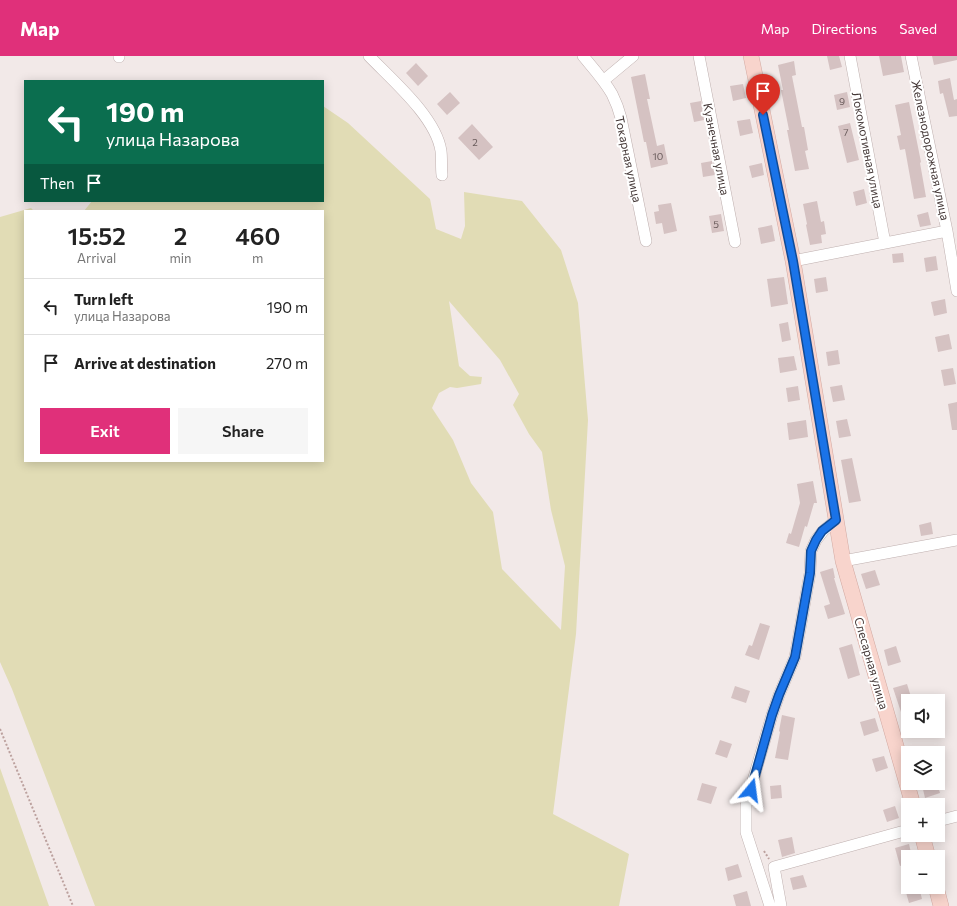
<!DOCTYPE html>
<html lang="en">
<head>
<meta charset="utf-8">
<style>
	body { margin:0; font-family:Commissioner,sans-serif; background:#f6f6f6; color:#222; height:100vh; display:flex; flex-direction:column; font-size:15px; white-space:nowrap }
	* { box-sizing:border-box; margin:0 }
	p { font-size:13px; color:#767676 }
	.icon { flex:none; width:22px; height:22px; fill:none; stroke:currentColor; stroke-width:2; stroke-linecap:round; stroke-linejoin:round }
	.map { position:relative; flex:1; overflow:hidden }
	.side { position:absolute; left:24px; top:154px; width:300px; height:252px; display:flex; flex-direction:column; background:#fff; border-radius:0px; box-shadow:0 2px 10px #0003 }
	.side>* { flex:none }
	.guide { position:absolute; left:24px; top:24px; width:300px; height:122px; border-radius:0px; box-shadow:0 2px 10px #0003; background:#0b6e4f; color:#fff; overflow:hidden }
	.buttons { position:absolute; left:901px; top:638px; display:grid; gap:8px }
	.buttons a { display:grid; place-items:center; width:44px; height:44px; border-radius:0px; background:#fff; box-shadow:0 2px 10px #0003; font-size:20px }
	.pin { position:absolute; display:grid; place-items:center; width:34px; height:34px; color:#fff; margin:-41px -17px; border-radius:50% 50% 50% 0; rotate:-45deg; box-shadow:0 0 4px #0007 }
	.pin .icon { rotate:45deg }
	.me { position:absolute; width:44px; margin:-22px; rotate:16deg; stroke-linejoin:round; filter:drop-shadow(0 0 3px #0008) }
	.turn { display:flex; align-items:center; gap:14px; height:84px; padding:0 16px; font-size:18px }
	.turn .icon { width:52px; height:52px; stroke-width:2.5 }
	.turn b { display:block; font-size:28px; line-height:34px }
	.then { display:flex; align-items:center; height:38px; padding:0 16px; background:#0003; gap:8px; font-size:15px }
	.eta { display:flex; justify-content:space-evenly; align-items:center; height:68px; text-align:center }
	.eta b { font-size:24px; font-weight:600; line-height:28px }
	.action { display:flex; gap:8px; margin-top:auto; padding:8px 16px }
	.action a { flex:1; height:46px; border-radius:0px; background:#e0307a; color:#fff; font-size:16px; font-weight:600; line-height:46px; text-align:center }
	.action a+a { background:#f6f6f6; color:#222 }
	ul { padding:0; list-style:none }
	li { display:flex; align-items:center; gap:12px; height:56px; padding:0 16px; border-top:1px solid #e0e0e0 }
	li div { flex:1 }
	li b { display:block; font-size:15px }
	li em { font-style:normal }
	header { display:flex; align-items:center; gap:24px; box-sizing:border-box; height:56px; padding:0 20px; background:#e0307a; color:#fff }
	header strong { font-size:19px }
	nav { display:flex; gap:22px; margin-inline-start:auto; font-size:14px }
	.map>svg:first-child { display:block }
	.green { fill:#e1dcb5; fill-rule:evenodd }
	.building { fill:#d5c2c2 }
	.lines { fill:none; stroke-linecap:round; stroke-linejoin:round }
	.street-casing { stroke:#bfb0af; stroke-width:12 }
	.secondary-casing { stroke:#d2a9a2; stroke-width:16 }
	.path { stroke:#bca19e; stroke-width:2; stroke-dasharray:2 2; stroke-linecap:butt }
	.street { stroke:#fff; stroke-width:11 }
	.secondary { stroke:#f8d4cc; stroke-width:15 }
	.route-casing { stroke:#114b97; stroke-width:10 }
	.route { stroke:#1a73e8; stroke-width:7 }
	.labels { text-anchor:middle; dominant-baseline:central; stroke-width:4; stroke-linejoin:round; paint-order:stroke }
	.number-label { font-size:10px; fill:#685a5a }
	.street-label { font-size:12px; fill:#443837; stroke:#fff }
</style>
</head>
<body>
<header>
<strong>Map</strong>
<nav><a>Map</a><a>Directions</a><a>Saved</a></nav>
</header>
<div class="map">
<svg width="957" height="850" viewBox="0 0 957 850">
	<rect width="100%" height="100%" fill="#f2e9e8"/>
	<!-- green -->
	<path class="green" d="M323,50l25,17 82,76 6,30 25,10 4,-13 -1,-34 58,9 39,49 17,53 10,117 -12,214 -23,180 76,40 -10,52h-524l-83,-217 -12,-27v-445l31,-9 3,3h-9v250h298v-250h-239l8,-10h231zM449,245l51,59 19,34 -6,11 16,29 13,18 9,58 14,56 -4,64 -59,-61 -9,-57 -22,-29 -18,-43 -21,-32 7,-15 11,-6 7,1 24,-4 1,-7 -12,-1 -11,-10z
		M0,712l49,138h-49z"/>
	<!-- building -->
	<path class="building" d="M827,0h12l3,11 -12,3z
		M879,0h22l3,16 -21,4z
		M932,0h25v4l-23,5z
		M794,5l2,14 -4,1 10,51h2l4,23 -3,1 4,18 -14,2 -8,-41h2l-8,-40h2l-5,-25z
		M416,7l12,13 -10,10 -12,-13z
		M645,18l5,25h-3l10,47 7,-2 4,20 -17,4 -5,-26h-2l-13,-65z
		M950,22l4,22 3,-1v17l-8,1 -6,-24 -3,1 -2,-13z
		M743,28l3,14 -13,3 -3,-15z
		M450,36l10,11 -13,12 -10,-11z
		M847,36l3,15 -13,3 -3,-15z
		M701,45l3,19 -10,2 -4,-19z
		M909,46l12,60 -1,1 6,34 -12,2 -9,-50 -5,1 -3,-14 4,-1 -6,-30z
		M750,63l3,14 -13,3 -3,-15z
		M850,67l9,37 -12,3 -9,-37z
		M472,68l21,23 -14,13 -21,-22z
		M712,105l3,14 -12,2 -2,-14z
		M762,107l2,12 -12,3 -3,-12z
		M864,133l3,14 -11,3 -3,-14z
		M817,145l4,21 3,-1 2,13 -5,1 1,8 -12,2 -4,-20 1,-1 -4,-20z
		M671,147l6,28 -13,3 -2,-11 -6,1 -2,-12 5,-1 -1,-6z
		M928,156l3,13 -11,2 -3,-12z
		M721,158l3,17 -12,2 -3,-17z
		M772,169l3,16 -14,3 -3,-16z
		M903,197l1,9 -11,1 -1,-9z
		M936,200l2,14 -12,2 -2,-14z
		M784,221l4,27 -17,3 -4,-28z
		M826,221l2,14 -12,2 -2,-14z
		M945,243l2,14 -13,3 -3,-14z
		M788,266l3,18 -9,2 -3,-18z
		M949,278l3,15 -14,3 -3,-15z
		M838,294l2,14 -12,2 -2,-14z
		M794,300l3,14 -17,3 -2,-15z
		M953,312l3,16 -12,2 -3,-16z
		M842,329l3,15 -12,2 -3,-15z
		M798,330l2,14 -12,2 -2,-14z
		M957,346v28h-5l-4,-26z
		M847,363l4,17 -12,2 -3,-17z
		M806,364l2,17 -19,3 -2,-17z
		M852,402l9,43 -12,2 -8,-43z
		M813,425l4,22h-3l-7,24 -2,-1 -6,21 -13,-4 3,-10 2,1 9,-31 -3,-19z
		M931,466l2,12 -12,2 -2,-11z
		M833,512l2,10h-1l11,36 -17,5 -4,-13 6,-2 -10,-32z
		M875,514l5,15 -14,4 -5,-15z
		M760,567l10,3 -11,34 -14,-5 4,-10 3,1z
		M852,588l8,31 -12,4 -9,-31z
		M896,590l5,16 -13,4 -4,-16z
		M907,628l5,16 -4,1v26h-2l-13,-39z
		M735,630l15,5 -4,12 -15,-5z
		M782,659l13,3 -7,42 -13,-2 5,-26 -1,-1z
		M875,662l4,13 -15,5 -4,-14z
		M720,684l12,4 -5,14 -12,-4z
		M884,700l4,12 -12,4 -4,-13z
		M702,727l15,4 -6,17 -14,-4z
		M929,727h8l3,10 -15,5 -3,-13z
		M781,729l1,13 -11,1 -1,-13z
		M895,750l4,12 -12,4 -4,-12z
		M792,781l3,16 -13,4 -4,-17z
		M909,788l3,13h-4v6l-8,3 -5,-18z
		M738,808l4,13 -14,4 -3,-13z
		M803,819l4,12 -14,3 -3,-12z
		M914,831h5l3,12 -13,4 -4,-14z
		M747,835l4,15h-15l-3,-11z"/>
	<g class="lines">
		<!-- street casing -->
		<g class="street-casing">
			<path id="street" d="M119,0v1
				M369,0c23,24 67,61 72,95 1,7 0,16 1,24
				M583,0c10,12 21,24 29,38 4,8 7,16 9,24l25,123
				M699,0l36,186
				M850,0l35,187
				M911,0l36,175 10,60
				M603,25l30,-25
				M793,205l154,-30
				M843,505l114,-21
				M938,765l19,-5
				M770,850l-24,-74v-27l26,-90 7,-20 16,-38 15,-84 1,-22 5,-11 7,-9 13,-11
				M781,850l-7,-39 134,-37"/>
		</g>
		<!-- secondary casing -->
		<g class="secondary-casing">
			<path id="secondary" d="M751,0l42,205 50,300 70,244
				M922,779l6,22
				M936,831l5,19"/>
		</g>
		<!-- path -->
		<path class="path" d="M0,673l73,177
			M764,795l5,8"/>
		<!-- street -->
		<use href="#street" class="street"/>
		<!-- secondary -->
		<use href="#secondary" class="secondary"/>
	</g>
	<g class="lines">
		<!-- route casing -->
		<g class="route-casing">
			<path id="route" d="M751,734l21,-75 7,-20 16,-38 15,-84 1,-22 5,-11 6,-9 14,-11 -43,-259 -30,-146"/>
		</g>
		<!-- route -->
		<use href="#route" class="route"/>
	</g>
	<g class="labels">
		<!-- number labels -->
		<g class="number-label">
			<text x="842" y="45">9</text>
			<text x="846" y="76">7</text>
			<text x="475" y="86">2</text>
			<text x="658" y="100">10</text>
			<text x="716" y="168">5</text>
		</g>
		<!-- street labels -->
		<g class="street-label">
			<text transform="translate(717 93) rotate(79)">Кузнечная улица</text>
			<text transform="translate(868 94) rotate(79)">Локомотивная улица</text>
			<text transform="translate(931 94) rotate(78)">Железнодорожная улица</text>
			<text transform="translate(629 103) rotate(78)">Токарная улица</text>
			<text transform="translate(872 607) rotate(74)">Слесарная улица</text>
		</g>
	</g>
</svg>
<div class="buttons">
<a><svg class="icon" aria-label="sound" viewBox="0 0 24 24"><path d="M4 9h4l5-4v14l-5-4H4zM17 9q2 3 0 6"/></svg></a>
<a><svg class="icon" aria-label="layers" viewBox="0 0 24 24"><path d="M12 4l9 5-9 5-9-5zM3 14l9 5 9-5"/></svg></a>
<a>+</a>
<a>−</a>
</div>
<div class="pin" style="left:763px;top:59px;background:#d93025"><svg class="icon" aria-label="arrive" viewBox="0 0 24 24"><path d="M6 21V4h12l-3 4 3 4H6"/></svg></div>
<svg class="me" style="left:751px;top:734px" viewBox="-20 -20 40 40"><path d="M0-17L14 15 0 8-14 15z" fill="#1a73e8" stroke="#fff" stroke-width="4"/></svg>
<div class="guide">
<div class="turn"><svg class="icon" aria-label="left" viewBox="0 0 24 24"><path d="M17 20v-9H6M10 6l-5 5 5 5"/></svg><div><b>190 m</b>улица Назарова</div></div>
<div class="then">Then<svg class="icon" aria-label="arrive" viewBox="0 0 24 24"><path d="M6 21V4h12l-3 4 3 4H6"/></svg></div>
</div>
<section class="side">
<div class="eta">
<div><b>15:52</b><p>Arrival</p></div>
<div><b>2</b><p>min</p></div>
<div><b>460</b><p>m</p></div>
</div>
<ul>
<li><svg class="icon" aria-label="left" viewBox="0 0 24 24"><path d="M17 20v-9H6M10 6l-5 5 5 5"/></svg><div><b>Turn left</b><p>улица Назарова</p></div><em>190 m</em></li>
<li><svg class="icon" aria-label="arrive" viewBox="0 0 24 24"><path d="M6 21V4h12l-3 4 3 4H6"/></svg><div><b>Arrive at destination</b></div><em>270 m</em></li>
</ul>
<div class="action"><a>Exit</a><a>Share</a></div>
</section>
</div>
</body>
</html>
